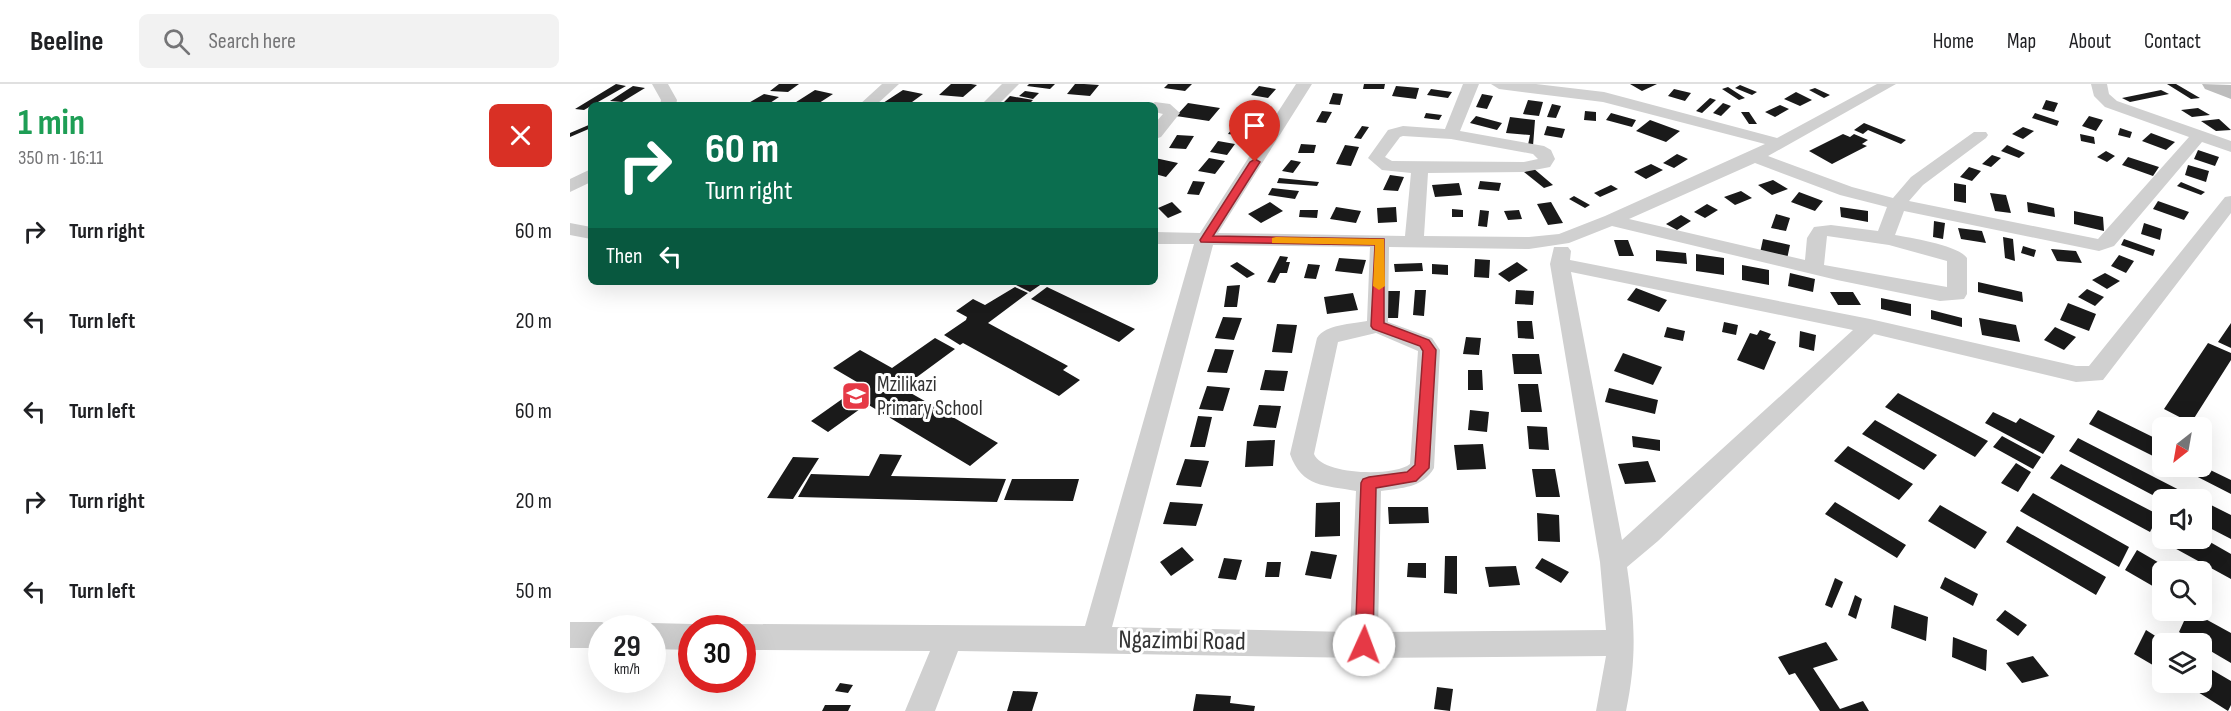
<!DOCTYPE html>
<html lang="en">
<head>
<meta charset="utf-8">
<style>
	body { margin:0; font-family:"Sofia Sans Condensed",sans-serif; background:#f2f2f2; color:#202124; height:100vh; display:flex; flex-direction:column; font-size:22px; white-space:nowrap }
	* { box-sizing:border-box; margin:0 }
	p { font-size:20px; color:#757577 }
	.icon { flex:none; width:33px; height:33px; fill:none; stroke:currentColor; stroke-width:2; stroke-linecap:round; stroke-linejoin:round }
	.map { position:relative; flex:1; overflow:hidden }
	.side { display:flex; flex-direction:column; background:#fff; width:570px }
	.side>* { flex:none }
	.hud { position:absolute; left:18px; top:18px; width:570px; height:183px; border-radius:9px; box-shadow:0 6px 24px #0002; background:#0b6e4f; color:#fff; overflow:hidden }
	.needle { width:39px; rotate:211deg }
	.tools { position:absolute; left:1582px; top:333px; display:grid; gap:12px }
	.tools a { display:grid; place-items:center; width:60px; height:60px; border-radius:9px; background:#fff; box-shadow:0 6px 24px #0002; font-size:30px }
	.speed { position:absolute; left:18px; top:531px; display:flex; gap:12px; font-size:30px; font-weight:700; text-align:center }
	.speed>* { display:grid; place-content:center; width:78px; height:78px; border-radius:50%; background:#fff; box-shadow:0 6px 24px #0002; line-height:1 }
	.speed small { font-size:15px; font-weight:400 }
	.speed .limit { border:9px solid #d22; background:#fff; color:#111 }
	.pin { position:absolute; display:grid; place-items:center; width:51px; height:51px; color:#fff; margin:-62px -26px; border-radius:50% 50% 50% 0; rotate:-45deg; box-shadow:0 0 6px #0007 }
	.pin .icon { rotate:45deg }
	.me { position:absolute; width:66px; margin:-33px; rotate:2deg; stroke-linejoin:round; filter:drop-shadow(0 0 4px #0008) }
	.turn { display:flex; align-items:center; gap:21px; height:126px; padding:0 18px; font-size:27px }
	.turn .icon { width:78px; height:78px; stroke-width:2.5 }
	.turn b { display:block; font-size:42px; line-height:51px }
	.then { display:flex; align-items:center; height:57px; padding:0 18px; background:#0003; gap:12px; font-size:22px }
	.round { display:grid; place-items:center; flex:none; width:63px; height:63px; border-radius:9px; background:#f2f2f2 }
	.head { display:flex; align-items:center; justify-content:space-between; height:102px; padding:0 18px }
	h1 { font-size:36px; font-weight:700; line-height:45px; color:#1e9e55 }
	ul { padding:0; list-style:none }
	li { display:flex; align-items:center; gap:18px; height:90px; padding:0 18px }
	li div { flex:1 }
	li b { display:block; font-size:22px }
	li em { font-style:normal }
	header { display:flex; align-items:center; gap:36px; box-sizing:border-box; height:84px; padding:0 30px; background:#fff; border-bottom:2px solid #e0e0e0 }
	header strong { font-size:28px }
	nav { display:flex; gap:33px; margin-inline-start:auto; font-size:21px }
	.search { width:420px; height:54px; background:#f2f2f2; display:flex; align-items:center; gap:15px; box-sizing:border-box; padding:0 21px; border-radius:9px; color:#757577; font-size:22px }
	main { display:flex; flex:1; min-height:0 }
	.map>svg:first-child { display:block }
	.building { fill:#1a1a1a }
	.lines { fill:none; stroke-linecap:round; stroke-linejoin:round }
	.street { fill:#d0d0d0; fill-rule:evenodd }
	.secondary { fill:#bdbdbd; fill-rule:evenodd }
	.route { fill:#e63946; stroke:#96252e; stroke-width:1.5 }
	.slow { fill:#f59e0b }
	.labels { text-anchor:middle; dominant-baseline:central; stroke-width:6; stroke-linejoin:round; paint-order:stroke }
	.poi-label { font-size:21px; fill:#333; stroke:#fff; text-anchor:start }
	.near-street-label { font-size:26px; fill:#333; stroke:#fff }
</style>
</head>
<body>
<header>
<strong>Beeline</strong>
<div class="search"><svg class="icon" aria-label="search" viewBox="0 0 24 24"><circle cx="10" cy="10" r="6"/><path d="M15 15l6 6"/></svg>Search here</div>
<nav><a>Home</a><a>Map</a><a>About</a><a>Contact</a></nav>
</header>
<main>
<section class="side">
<div class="head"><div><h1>1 min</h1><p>350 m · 16:11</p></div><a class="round" style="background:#d93025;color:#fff"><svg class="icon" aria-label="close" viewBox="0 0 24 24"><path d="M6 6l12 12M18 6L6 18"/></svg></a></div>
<ul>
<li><svg class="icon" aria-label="right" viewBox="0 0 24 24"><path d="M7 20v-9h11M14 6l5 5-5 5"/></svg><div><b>Turn right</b></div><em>60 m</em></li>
<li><svg class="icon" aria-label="left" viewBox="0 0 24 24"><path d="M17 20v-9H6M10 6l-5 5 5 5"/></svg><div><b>Turn left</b></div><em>20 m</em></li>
<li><svg class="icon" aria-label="left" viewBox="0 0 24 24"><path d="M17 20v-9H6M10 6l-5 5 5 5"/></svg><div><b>Turn left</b></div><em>60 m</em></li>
<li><svg class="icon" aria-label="right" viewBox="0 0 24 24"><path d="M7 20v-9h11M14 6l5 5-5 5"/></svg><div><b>Turn right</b></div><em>20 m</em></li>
<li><svg class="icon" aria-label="left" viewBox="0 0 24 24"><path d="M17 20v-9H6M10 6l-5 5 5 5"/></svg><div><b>Turn left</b></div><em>50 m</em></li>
</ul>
</section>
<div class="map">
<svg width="1661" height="627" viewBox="0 0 1661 627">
	<rect width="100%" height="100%" fill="#fff"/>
	<!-- building -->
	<path class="building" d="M46,0l10,2 -42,24 -9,-1z
		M209,0h20l-11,8 -18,-1z
		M381,0h20l6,1 -14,12 -24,-2z
		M459,0h26l-5,5 -23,-3z
		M505,0h9l15,1 -9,11 -23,-2z
		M598,0h24l-7,7 -21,-3z
		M794,0h21l-1,5h-21z
		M1060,0h27l-15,7z
		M1597,0h9l24,14 -9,1z
		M1170,1l17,7 -5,3 -17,-7z
		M63,2l12,2 -23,14 -12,-1z
		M689,2l17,3 -8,9 -17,-3z
		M826,2l23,2 -3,11 -24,-3z
		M1158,3l17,11 -6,2 -17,-11z
		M1245,4l15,7 -6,3 -15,-8z
		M861,5l21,3 -4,6 -21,-3z
		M1104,5l17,4 -6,8 -17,-5z
		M245,6l18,4 -17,11 -23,-1z
		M333,6l20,4 -15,11 -25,-2z
		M1591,6l8,4 -39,8 -8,-4z
		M455,7l14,2 -6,6 -14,-3z
		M1226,8l16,8 -12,6 -16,-7z
		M763,9l10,1 -3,11 -11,-1z
		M194,10l15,3 -12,8h-22z
		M912,10l11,2 -6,13 -11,-2z
		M440,12l23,4 -5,5 -25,-2z
		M1140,14l6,2 -14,13 -6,-2z
		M958,16l15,2 -4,14 -16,-2z
		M1476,16l12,3 -4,9 -12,-3z
		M678,17l18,4 -12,12 -18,-4z
		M618,19l32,5 -11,13 -33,-5z
		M1153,19l8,3 -10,10 -8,-3z
		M982,20l9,2 -5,12 -9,-1z
		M1210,21l9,4 -14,8 -10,-5z
		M1628,24l12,7 -18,2 -11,-7z
		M752,27l10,1 -6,11 -10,-1z
		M1015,27l11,1v9l-12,-1z
		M1171,28h8l8,12h-8z
		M856,29l16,2 -3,5 -15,-2z
		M1041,29l25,7 -4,7 -26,-7z
		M1465,29l24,8 -2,5 -25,-8z
		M906,32l26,7 -5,7 -27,-7z
		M1519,32l14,4 -7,11 -14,-5z
		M940,33l25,3 -2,26 -5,-1 2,-10 -24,-2z
		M1649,35l12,11 -15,1 -15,-10z
		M1080,36l30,11 -14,11 -30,-11z
		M666,39l13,2 -8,11 -13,-2z
		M1294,39l42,17 -5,4 -33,-14 -5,4 -9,-4z
		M21,40v4l-21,9v-4z
		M792,42l7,1 -8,12 -7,-1z
		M977,42l18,3 -3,9 -18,-3z
		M1453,43l11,4 -11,8 -11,-5z
		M1550,44l12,4 -2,6 -12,-3z
		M1581,49l24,9 -9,8 -24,-9z
		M1273,50l7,3 4,-3 14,6 -6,4 5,2 -35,18 -23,-13z
		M1510,50l14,3 1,7 -14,-3z
		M607,51l17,1 -8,13 -17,-1z
		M648,57l17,3 -8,11 -17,-3z
		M731,60l15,1 -2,8h-16z
		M775,61l14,2 -8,19 -15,-2z
		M1437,61l18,8 -6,5 -18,-7z
		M1628,66l21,7 -4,9 -21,-7z
		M1536,67l9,5 -8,6 -10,-5z
		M1107,70l11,5 -14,9 -11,-5z
		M1422,71l9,3 -10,9 -9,-3z
		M1558,73l31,10 -6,9 -31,-11z
		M585,74l23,5 -12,14 -11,-3z
		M639,74l16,3 -10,13 -17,-3z
		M721,76l10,2 -8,11 -11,-2z
		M1081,80l12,6 -17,9 -12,-7z
		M1618,81l21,6 -3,11 -21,-7z
		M1399,83l12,4 -9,10 -12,-4z
		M963,84l20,17 -9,3 -20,-16z
		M820,91l14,2 -6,14 -15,-1z
		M709,94l40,4 -2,4 -40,-3z
		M1203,96l15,9 -16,6 -14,-10z
		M623,97l12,1 -6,13 -12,-1z
		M910,97l21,2 -2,8 -21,-2z
		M1611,98l24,10 -4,3 -24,-9z
		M889,99l3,12 -27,2 -3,-12z
		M1384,99l12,2v18l-12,-2z
		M1041,101l7,4 -18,8 -6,-4z
		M702,104l27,3 -4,8 -27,-4z
		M1171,107l11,7 -17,7 -11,-8z
		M1229,108l24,9 -8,10 -24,-9z
		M1420,109l16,2 5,18 -16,-2z
		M1004,112l16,9 -5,3 -16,-9z
		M1588,117l31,11 -5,8 -31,-11z
		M602,118l10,10 -14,6 -10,-10z
		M700,118l13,9 -22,12 -13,-9z
		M981,118l12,21 -15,2 -11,-21z
		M1457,118l27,6 1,9 -27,-5z
		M1137,120l11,6 -13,8 -11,-6z
		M766,123l25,4 -5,12 -26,-4z
		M826,123l1,15 -19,1 -1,-15z
		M1270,123l28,4v11l-27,-5z
		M882,125l11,1v7h-11z
		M730,126h18l-1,8 -18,-1z
		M910,126l9,1 -2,16 -9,-1z
		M949,126l3,9 -14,1 -4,-9z
		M1504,127l29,6 1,14 -30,-7z
		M1206,130l14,4 -4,13 -15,-3z
		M1111,131l10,6 -14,9 -11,-6z
		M1364,137l11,2 -2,16 -10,-2z
		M1574,139l18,6 -2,11 -19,-6z
		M1388,144l24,3 4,12 -25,-4z
		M1433,153l10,2 2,22 -10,-3z
		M1193,155l27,6 -3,14 -27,-6z
		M1554,155l31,11 -2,6 -32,-11z
		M1044,156h14l6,16h-15z
		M1453,162l13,4 -2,7 -13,-4z
		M1481,165l25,2 6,12 -25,-2z
		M1086,166l30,3 1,11 -31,-3z
		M1126,170l28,4v17l-28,-4z
		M1549,171l15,6 -8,12 -15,-7z
		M710,172l8,1 -2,5h4l-3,11h-7l-5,10 -8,-1z
		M769,174l27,2 -4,14 -27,-3z
		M905,175l15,1 -1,18 -15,-1z
		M667,178l18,12 -8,4 -17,-12z
		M947,178l11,8 -19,12 -11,-8z
		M852,179l1,8 -28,1 -1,-8z
		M738,180l12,1 -4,14 -12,-1z
		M862,180l16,1v10l-16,-1z
		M1172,181l27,5v15l-27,-5z
		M1220,189l25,6 -2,13 -25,-6z
		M1535,189l15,8 -13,8 -15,-9z
		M440,198h31l2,1 -13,9z
		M1408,198l44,10 1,10 -45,-10z
		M670,201l-3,22h-13l3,-21z
		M445,203l13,6 -40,30 80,43 -5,4 17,10 -21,16 -96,-53 -3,2 -16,-10 22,-15 1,-3 -11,-6 17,-12 12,6z
		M477,203l88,42 -16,13 -88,-43z
		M1066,204l31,12 -8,12 -32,-12z
		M1517,205l17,8 -9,9 -17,-9z
		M845,206h11l-2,26 -11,-1z
		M946,206l18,1 -1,14 -18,-1z
		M818,207h12l-2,27h-12z
		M1260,208h23l8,13h-23z
		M783,209l5,17 -31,4 -3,-17z
		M1311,214l30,6v12l-30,-7z
		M1498,219l28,11 -7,17 -29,-11z
		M1361,226l31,8v9l-31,-8z
		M653,233l19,1 -8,22 -19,-2z
		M1409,234l37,7 4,17 -38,-7z
		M947,237h15l2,18 -16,-1z
		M1154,238l14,3 -2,10 -14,-3z
		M1661,239v25l-13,-6z
		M707,240l20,1 -5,28 -20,-1z
		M1097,243l18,4 -2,10 -19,-4z
		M1485,243l21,10 -12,13 -20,-10z
		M1190,246l11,4 -3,5 8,3 -12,28 -27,-10 13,-27 7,2z
		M1230,247l16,4 -2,16 -15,-4z
		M896,253l15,1 -2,17 -16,-1z
		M365,254l20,11 -53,39 96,55 -28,23 -103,-62 -39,28 -17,-11 51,-36 -29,-17 27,-18 32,18z
		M1638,259l23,10v7l-40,63 -27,-14z
		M645,265l19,1 -7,23 -20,-1z
		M1053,269l39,14 -9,18 -39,-14z
		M942,270h27l3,20h-28z
		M695,286l23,1 -4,20 -24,-1z
		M898,286h14l1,20h-15z
		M948,300h20l4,28h-21z
		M637,302l23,2 -7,23 -24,-2z
		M1039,304l49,12 -3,14 -50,-12z
		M1328,309l90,48 -13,16 -90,-50z
		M689,321l22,1 -5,22 -23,-2z
		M900,326l19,2 -2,20 -19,-2z
		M1528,326l65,32v19l-74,-37z
		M1423,328l23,11 4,-5 35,18 -12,18 -58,-31z
		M628,332l14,1 -7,30h-15z
		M1305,336l62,35 -13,15 -62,-36z
		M957,342l20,1 2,23 -20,-1z
		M1062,352l28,4v11l-27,-4z
		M1432,352l39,21 -8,12 -40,-22z
		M1508,354l113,58 -2,4h-27l-93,-49z
		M705,356l-2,26 -28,1 2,-26z
		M913,360l3,25 -29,1 -3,-25z
		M1278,362l65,38 -14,16 -65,-39z
		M310,370l22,1 -11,21 115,3 -9,23 -199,-5 13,-23 58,2z
		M223,373l26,1 -26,41 -26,-1z
		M615,375l24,2 -8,26 -25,-2z
		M1078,377l8,21 -31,2 -7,-20z
		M1446,379l15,9 -13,20 -17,-9z
		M1491,380l98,51 -9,17 -100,-54z
		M1623,382h9l29,14v14l-41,-21z
		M962,385h23l5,28h-24z
		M442,395h67l-6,22 -69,-1z
		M1463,409l96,54 -10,20 -99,-56z
		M1633,417l28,14v24l-29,-15z
		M600,418l33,2 -7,22 -33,-2z
		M770,418v34l-25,1 1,-34z
		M1265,418l71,43 -9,13 -72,-44z
		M1370,421l47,27 -12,17 -47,-28z
		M818,423h40l1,16 -40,1z
		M967,429l22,2 1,27 -22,-1z
		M1447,442l89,51 -10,18 -90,-53z
		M1593,446v8h40l28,16v25l-73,-40z
		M612,463l12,13 -23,16 -11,-14z
		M1567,466l38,22h-12v20l-38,-22z
		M741,467l26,4 -6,24 -26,-4z
		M875,472h12v38l-13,-1z
		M654,474l18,2 -6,20 -18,-2z
		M972,474l27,14 -8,11 -26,-15z
		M697,478h14l-2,15h-14z
		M838,479h18v15l-19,-1z
		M946,482l4,19 -31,2 -4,-20z
		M1375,493l33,17 -5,12 -33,-18z
		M1265,494l8,4 -11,26 -7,-3z
		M1285,511l7,4 -6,20 -8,-4z
		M1324,521l34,12 -2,24 -35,-13z
		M1435,526l22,15 -9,11 -22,-16z
		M1619,526l42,23v30l-29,-17v-2h-4l-19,-12z
		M1576,546l22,14h-5v27l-29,-17z
		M1383,553l34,13 -1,21 -34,-14z
		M1256,558l12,18 -25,8 27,41 23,-8 6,10h-49l-25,-38 -6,2 -11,-18z
		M1463,572l16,20 -27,7 -16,-20z
		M1632,580l29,17v24l-3,6 -46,-29h20z
		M270,599l13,2 -5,8 -13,-2z
		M867,603l16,2 -3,22 -16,-2z
		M443,607l25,1 -6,19h-25z
		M626,610l35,2 -1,7 25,3 -1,5h-61z
		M255,621h26l-3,6h-26z"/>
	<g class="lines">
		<!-- street -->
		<path class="street" d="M82,0h16l9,16 -1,5h-16l1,-5z
			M312,0h17l-23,21h-17z
			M432,0h17l-21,21h-17z
			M726,0h16l-94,149 187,3 6,-63 -29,-3 -14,-12 20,-28 15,-4 42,3 18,-45h16l-19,47 84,15 7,4 4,9 -5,8 -26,5 -96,1 -4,63 105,1 30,-3 46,-18 160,-72 -162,-42 -104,-13 -8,-5h45l68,8 173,46 100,-54h19l-128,72 84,31 41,11 18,-21 63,-45h12l2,3 -2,3 -63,47 -14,16 189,38 91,-102 -84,-30 -11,-11 -3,-12h16l2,10 8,7 114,40v11l-29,-10 -88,104 -15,5 -195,-40 -9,24c16,3 63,10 72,23v36l-3,5 -24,2 -103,-21 -225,-54 -43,17 -40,6 -140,-2 -1,75 44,16 8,12 -6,118c-11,20 -33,20 -53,23l-3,141 228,-2 -6,-68 -50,-298 4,-17h14l3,4 -1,9 300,59 206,47h13l136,-169 6,-1v17l-128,167 -27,2 -202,-48 -216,207 -31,26c8,54 10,91 -1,144h-30l10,-55 -242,2 -406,-7 -23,60h-30l25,-60 -188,-1v-22h-10l10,-4 343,2 109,-382h-39v-12l45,1zM833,52l48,3 82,15 5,5 -14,3 -132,-1 -7,-4 15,-20zM1185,79l85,32 47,12 -9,24 -47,-6 -17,2 -7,11 -2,22 -176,-41zM1257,152l62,9 58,16v26l-123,-22zM643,161l157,2 -3,74c-15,3 -41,3 -50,17l-27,116c12,34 35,31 66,37l-6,141 -238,-5zM1001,188l282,58 -231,210zM806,249l42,18 -8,113c-16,13 -88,11 -96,-10l24,-112z
			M585,18l15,2 10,9 -19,24 -6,2v-16l8,-9 -8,-2v-7h-6z
			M21,85v13l-21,10v-13z
			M0,139l21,4v12l-21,-4z
			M0,538h32l11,6h-11v20h-32z
			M82,539l40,1 10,4h-10v22l-40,-1v-21h-11z"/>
		<!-- secondary -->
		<path class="secondary" d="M1632,0l29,1v14l-26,-10z"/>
	</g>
	<!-- route -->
	<path class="route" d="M685,75l5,3 -47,74 171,3v84l45,17 7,10 -7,118 -13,13 -40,7 -3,157 -3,5 -6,2 -6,-2 -3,-5 6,-162 2,-4 6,-2 38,-5 8,-7 8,-114 -3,-5 -47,-17 -2,-3 4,-81 -174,-3 -1,-2 50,-78z"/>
	<!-- slow -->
	<path class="slow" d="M706,153l108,2 1,47 -6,4 -6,-4 2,-41 -103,-2v-5z"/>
	<!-- icons -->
	<defs>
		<g id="school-square" transform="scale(1.5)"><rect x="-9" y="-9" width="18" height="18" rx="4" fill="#e63946" stroke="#fff"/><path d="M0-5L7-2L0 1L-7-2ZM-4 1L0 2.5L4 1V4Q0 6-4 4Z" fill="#fff"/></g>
	</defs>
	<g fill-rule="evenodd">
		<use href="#school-square" x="286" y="312"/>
	</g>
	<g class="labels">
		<!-- poi labels -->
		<g class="poi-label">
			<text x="307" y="300">Mzilikazi<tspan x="307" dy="24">Primary School</tspan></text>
		</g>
		<!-- near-street labels -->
		<g class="near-street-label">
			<text transform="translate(612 557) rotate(1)">Ngazimbi Road</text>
		</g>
	</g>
</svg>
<div class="tools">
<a><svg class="needle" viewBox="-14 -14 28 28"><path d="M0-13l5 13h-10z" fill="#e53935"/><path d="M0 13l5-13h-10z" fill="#757577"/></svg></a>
<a><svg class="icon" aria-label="sound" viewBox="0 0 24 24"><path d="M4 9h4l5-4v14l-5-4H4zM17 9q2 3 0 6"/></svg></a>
<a><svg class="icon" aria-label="search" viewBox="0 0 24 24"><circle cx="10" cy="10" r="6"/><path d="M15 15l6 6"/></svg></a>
<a><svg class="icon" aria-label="layers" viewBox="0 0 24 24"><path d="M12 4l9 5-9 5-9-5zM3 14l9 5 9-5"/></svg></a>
</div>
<div class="speed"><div>29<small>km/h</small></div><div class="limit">30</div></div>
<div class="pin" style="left:685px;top:78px;background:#d93025"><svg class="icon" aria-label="arrive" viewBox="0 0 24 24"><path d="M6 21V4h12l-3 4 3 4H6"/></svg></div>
<svg class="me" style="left:794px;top:561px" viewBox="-20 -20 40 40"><circle r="19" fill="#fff"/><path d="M0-13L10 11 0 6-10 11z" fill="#e63946"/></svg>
<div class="hud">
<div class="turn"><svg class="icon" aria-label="right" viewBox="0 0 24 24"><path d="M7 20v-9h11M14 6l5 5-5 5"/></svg><div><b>60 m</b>Turn right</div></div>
<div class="then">Then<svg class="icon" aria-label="left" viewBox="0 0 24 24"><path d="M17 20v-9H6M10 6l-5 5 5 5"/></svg></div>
</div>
</div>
</main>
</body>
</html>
